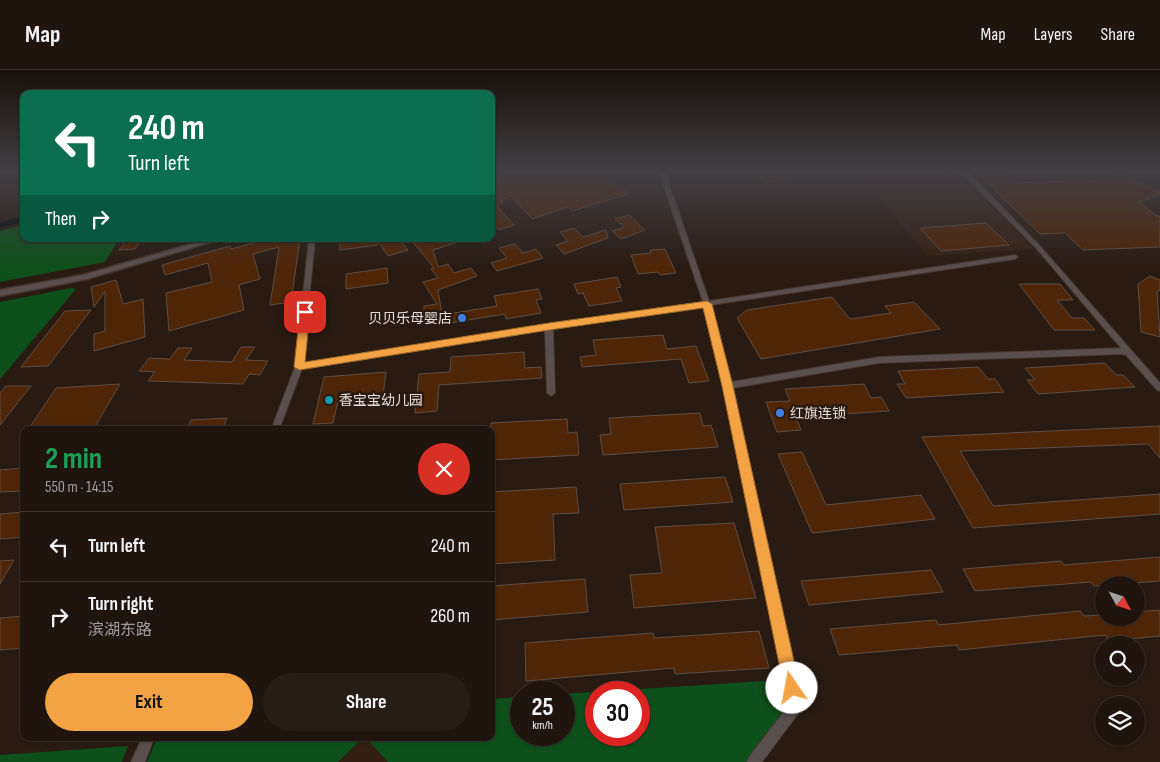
<!DOCTYPE html>
<html lang="en">
<head>
<meta charset="utf-8">
<style>
	body { margin:0; font-family:"Sofia Sans Condensed","Noto Sans SC",sans-serif; background:#271d17; color:#f1f3f6; height:100vh; display:flex; flex-direction:column; font-size:19px; white-space:nowrap }
	* { box-sizing:border-box; margin:0 }
	p { font-size:16px; color:#a19e9e }
	.icon { flex:none; width:28px; height:28px; fill:none; stroke:currentColor; stroke-width:2; stroke-linecap:round; stroke-linejoin:round }
	.map { position:relative; flex:1; overflow:hidden }
	.sheet { position:absolute; left:20px; top:356px; width:475px; height:315px; display:flex; flex-direction:column; background:#1f140e; border-radius:10px; box-shadow:0 1px 4px #0004,0 0 0 1px #3c332e }
	.sheet>* { flex:none }
	.hud { position:absolute; left:20px; top:20px; width:475px; height:152px; border-radius:10px; box-shadow:0 1px 4px #0004,0 0 0 1px #3c332e; background:#0b6e4f; color:#fff; overflow:hidden }
	.needle { width:32px; rotate:130deg }
	.fabs { position:absolute; left:1095px; top:506px; display:grid; gap:10px }
	.fabs a { display:grid; place-items:center; width:50px; height:50px; border-radius:50%; background:#1f140e; box-shadow:0 1px 4px #0004,0 0 0 1px #3c332e; font-size:25px }
	.speed { position:absolute; left:510px; top:611px; display:flex; gap:10px; font-size:25px; font-weight:700; text-align:center }
	.speed>* { display:grid; place-content:center; width:65px; height:65px; border-radius:50%; background:#1f140e; box-shadow:0 1px 4px #0004,0 0 0 1px #3c332e; line-height:1 }
	.speed small { font-size:12px; font-weight:400 }
	.speed .limit { border:8px solid #d22; background:#fff; color:#111 }
	.pin { position:absolute; display:grid; place-items:center; width:42px; height:42px; color:#fff; margin:-21px; border-radius:10px; box-shadow:0 2px 8px #0006 }
	.me { position:absolute; width:55px; margin:-28px; rotate:348deg; stroke-linejoin:round; filter:drop-shadow(0 0 4px #0008) }
	.turn { display:flex; align-items:center; gap:18px; height:105px; padding:0 25px; font-size:22px }
	.turn .icon { width:65px; height:65px; stroke-width:2.5 }
	.turn b { display:block; font-size:35px; line-height:42px }
	.then { display:flex; align-items:center; height:48px; padding:0 25px; background:#0003; gap:10px; font-size:19px }
	.round { display:grid; place-items:center; flex:none; width:52px; height:52px; border-radius:26px; background:#271d17 }
	.overview { display:flex; align-items:center; justify-content:space-between; height:85px; padding:0 25px }
	h1 { font-size:30px; font-weight:700; line-height:38px; color:#1e9e55 }
	.action { display:flex; gap:10px; margin-top:auto; padding:10px 25px }
	.action a { flex:1; height:58px; border-radius:30px; background:#f4a344; color:#111; font-size:20px; font-weight:700; line-height:58px; text-align:center }
	.action a+a { background:#271d17; color:#f1f3f6 }
	ul { padding:0; list-style:none }
	li { display:flex; align-items:center; gap:15px; height:70px; padding:0 25px; border-top:1px solid #3c332e }
	li div { flex:1 }
	li b { display:block; font-size:19px }
	li em { font-style:normal }
	header { display:flex; align-items:center; gap:30px; box-sizing:border-box; height:70px; padding:0 25px; background:#1f140e; border-bottom:1px solid #3c332e }
	header strong { font-size:24px }
	nav { display:flex; gap:28px; margin-inline-start:auto; font-size:18px }
	.map>svg:first-child { display:block }
	.built { fill:#342013 }
	.green { fill:#0e501b; fill-rule:evenodd }
	.lines { fill:none; stroke-linecap:round; stroke-linejoin:round }
	.canal { fill:#000d0d; fill-rule:evenodd }
	.building { fill:#4f2507; stroke:#5e4d44 }
	.minor-casing { stroke:#44362e; stroke-width:2 }
	.tertiary-casing { stroke:#44362e; stroke-width:3 }
	.minor { fill:#584f4e; fill-rule:evenodd }
	.tertiary { fill:#584f4e; fill-rule:evenodd }
	.route { fill:#f4a344; stroke:#9f6a2c }
	.shop-dot { fill:#3f7fe0; stroke:#291b12; stroke-width:2 }
	.culture-dot { fill:#0f9aa8; stroke:#291b12; stroke-width:2 }
	.labels { text-anchor:middle; dominant-baseline:central; stroke-width:5; stroke-linejoin:round; paint-order:stroke }
	.poi-label { font-size:14px; fill:#e9ded8; stroke:#291b12; text-anchor:start }
</style>
</head>
<body>
<header>
<strong>Map</strong>
<nav><a>Map</a><a>Layers</a><a>Share</a></nav>
</header>
<div class="map">
<svg width="1160" height="692" viewBox="0 0 1160 692">
	<rect width="100%" height="100%" fill="#291b12"/>
	<!-- built -->
	<path class="built" d="M957,104l77,75 -107,7 -62,-76z
		M363,668h8l21,24h-53z"/>
	<!-- green -->
	<path class="green" d="M24,155v14h95l-14,23 -105,20v-51z
		M71,218l5,1 -76,90v-77z
		M781,610l6,29 -41,53h-358l-22,-24h125v-39l30,-2v38h43v-41zM596,622h43v43h-43z
		M157,668h206l-25,24h-191z
		M128,676l-6,16h-122v-7z"/>
	<g class="lines">
		<!-- canal -->
		<path class="canal" d="M24,146v6l-24,6v-6z"/>
	</g>
	<!-- building -->
	<path class="building" d="M491,102h108l29,22 -56,17 -4,-4 -36,12 -22,-24 -13,11 17,19 -15,5 -8,-8z
		M754,102h39v6l-28,5z
		M1005,104l9,9 87,-3 21,-6 38,18v3l-21,7 18,14h3v31l-77,3 -18,-17 -25,1 -61,-59z
		M629,145l16,15 -24,9 -9,-8 12,-4 -9,-8z
		M986,153l23,22 -68,6 -21,-23z
		M574,158l9,9 23,-7 2,8 -44,16 -8,-9 12,-4 -8,-9z
		M127,169h14l-6,10 -16,1z
		M268,169h32l-9,63 -21,3 9,-58 -26,7 7,25 -21,6 5,25 -75,21 -3,-38 46,-11 -4,-19 -43,12 -3,-10 68,-19 1,3z
		M340,169h60l8,11 -20,6 -11,-16 1,5 -38,5z
		M427,169h34v2l-28,9 5,17 10,-3 6,9 17,-5 6,8 -39,14 4,25 55,-9 -3,-10 44,-7 4,10 -6,1 5,13 -35,6 -1,-5 -61,10v2l-20,-9v-11l13,-2 -14,-22 15,-4 -7,-9 3,-1 -20,-25z
		M515,174l8,9 13,-4 7,9 -46,13 -6,-8 16,-5 -8,-10z
		M665,179l11,24 -16,2 -2,-3 -20,2 -7,-19 20,-2 -1,-3z
		M387,198l1,15 -42,6v-15z
		M1150,206l10,4v10l-3,1 3,46 -19,-5 -3,-48z
		M617,207l4,10 -5,1 6,13 -33,5 -6,-13 -5,1 -4,-10z
		M116,210l7,24 20,-5 2,38 -51,14v-17l11,-3v-40l-11,16 -3,-20z
		M1019,214h41l13,16h-16l15,18h12l11,12h-41z
		M832,227l18,22 41,-6 -6,-7 29,-4 26,27 -179,30 -24,-41 10,-8z
		M91,240l-43,56 -27,1 44,-56z
		M663,265l4,14 29,-3 13,35 -20,2 -8,-24 -99,8 -2,-10 16,-2 -3,-15z
		M241,277h14l-9,13 22,1 -8,14 -11,-1 -6,10 -95,-3 7,-9 -16,-1 10,-13 21,1 8,-11h14l-8,12 48,2z
		M524,282l1,16 16,-1 1,11 -103,7 -2,26 -22,2 4,-39 31,-2 1,-15z
		M1105,293l11,12h7l12,12 -97,7 -11,-14h8l-10,-12z
		M978,297l10,12h7l9,13 -98,6 -9,-14h8l-7,-13z
		M386,302l-4,32 -15,1 2,-11 -30,2 -6,27 -20,1 11,-47z
		M120,314l-27,46h-65l28,-42z
		M864,314l7,14 10,-1 8,14 -93,6 5,13 -24,2 -11,-30 24,-1 -5,-12z
		M6,316h25l-31,39v-32z
		M700,343l3,13 8,-1 7,22 -115,8 -3,-20 11,-1 -2,-16z
		M227,348l-5,12h-36l5,-10z
		M567,349l1,14 9,-1 2,23 -88,5v-37z
		M1160,356v32l-12,-14 -188,7 33,55 167,-12v20l-187,14 -51,-91z
		M802,382l24,53 95,-10 14,24 -123,14 -34,-79z
		M24,398v23l-24,1v-22z
		M725,407l8,25 -109,8 -4,-26z
		M576,417l3,26 -26,1 2,46 -64,4v-72z
		M24,442v25l-24,2v-25z
		M734,453l22,75 -122,10 -4,-33 32,-2 -7,-46z
		M1160,487v24l-66,5 -3,-4 -116,9 -12,-22 98,-8 3,4z
		M14,490l-14,24v-23z
		M931,500l12,22 -134,13 -8,-24z
		M585,509l3,33 -97,8v-34z
		M1160,540v26l-51,5 -4,-6 -146,15 -2,-5 -118,10 -9,-26 106,-9 2,5 142,-14 4,5 20,-1v3h32v-6z
		M24,546v32l-24,2v-32z
		M759,561l10,37 -94,6 -1,-6 -148,13 -1,-38 128,-10 1,5z"/>
	<g class="lines">
		<!-- minor casing -->
		<g class="minor-casing">
			<path id="minor" d="M659,102h6l44,129 306,-46 3,2 -3,2 -304,46 20,77 148,-25 242,-9 -85,-100 -75,-76h7l72,74 120,137v8l-3,-1 -31,-35 -5,-1 -242,9 -146,25 69,319 -2,4 -38,51h-15l2,-5 40,-52 -65,-319 -20,-80 -151,23 2,64 -4,3 -4,-3 -2,-63 -243,39 -23,61h-8l24,-63 14,-128h6l-12,124 400,-61z
				M142,668h12l-9,24h-14z"/>
		</g>
		<!-- tertiary casing -->
		<g class="tertiary-casing">
			<path id="tertiary" d="M209,169h12l-134,40 -87,17v-6l83,-15z"/>
		</g>
		<!-- minor -->
		<use href="#minor" class="minor"/>
		<!-- tertiary -->
		<use href="#tertiary" class="tertiary"/>
	</g>
	<!-- sky -->
	<linearGradient id="sky" x2="0" y2="1"><stop stop-color="#170f0a"/><stop offset="0.51" stop-color="#433f44"/><stop offset="1" stop-color="#433f44" stop-opacity="0"/></linearGradient>
	<rect width="1160" height="199" fill="url(#sky)"/>
	<!-- route -->
	<path class="route" d="M707,231l5,3 21,82 67,302 -2,6 -6,2 -5,-2 -3,-6 -62,-302 -19,-78 -154,22 -250,40 -5,-3 6,-55 5,-3 5,3 -5,50 244,-39z"/>
	<!-- markers -->
	<g class="shop-dot">
		<circle cx="462" cy="248" r="5"/>
		<circle cx="780" cy="343" r="5"/>
	</g>
	<circle class="culture-dot" cx="329" cy="330" r="5"/>
	<g class="labels">
		<!-- poi labels -->
		<g class="poi-label">
			<text x="452" y="248" text-anchor="end">贝贝乐母婴店</text>
			<text x="339" y="330">香宝宝幼儿园</text>
			<text x="790" y="343">红旗连锁</text>
		</g>
	</g>
</svg>
<div class="fabs">
<a><svg class="needle" viewBox="-14 -14 28 28"><path d="M0-13l5 13h-10z" fill="#e53935"/><path d="M0 13l5-13h-10z" fill="#a19e9e"/></svg></a>
<a><svg class="icon" aria-label="search" viewBox="0 0 24 24"><circle cx="10" cy="10" r="6"/><path d="M15 15l6 6"/></svg></a>
<a><svg class="icon" aria-label="layers" viewBox="0 0 24 24"><path d="M12 4l9 5-9 5-9-5zM3 14l9 5 9-5"/></svg></a>
</div>
<div class="speed"><div>25<small>km/h</small></div><div class="limit">30</div></div>
<div class="pin" style="left:305px;top:242px;background:#d93025"><svg class="icon" aria-label="arrive" viewBox="0 0 24 24"><path d="M6 21V4h12l-3 4 3 4H6"/></svg></div>
<svg class="me" style="left:792px;top:618px" viewBox="-20 -20 40 40"><circle r="19" fill="#fff"/><path d="M0-13L10 11 0 6-10 11z" fill="#f4a344"/></svg>
<div class="hud">
<div class="turn"><svg class="icon" aria-label="left" viewBox="0 0 24 24"><path d="M17 20v-9H6M10 6l-5 5 5 5"/></svg><div><b>240 m</b>Turn left</div></div>
<div class="then">Then<svg class="icon" aria-label="right" viewBox="0 0 24 24"><path d="M7 20v-9h11M14 6l5 5-5 5"/></svg></div>
</div>
<section class="sheet">
<div class="overview"><div><h1>2 min</h1><p>550 m · 14:15</p></div><a class="round" style="background:#d93025;color:#fff"><svg class="icon" aria-label="close" viewBox="0 0 24 24"><path d="M6 6l12 12M18 6L6 18"/></svg></a></div>
<ul>
<li><svg class="icon" aria-label="left" viewBox="0 0 24 24"><path d="M17 20v-9H6M10 6l-5 5 5 5"/></svg><div><b>Turn left</b></div><em>240 m</em></li>
<li><svg class="icon" aria-label="right" viewBox="0 0 24 24"><path d="M7 20v-9h11M14 6l5 5-5 5"/></svg><div><b>Turn right</b><p>滨湖东路</p></div><em>260 m</em></li>
</ul>
<div class="action"><a>Exit</a><a>Share</a></div>
</section>
</div>
</body>
</html>
